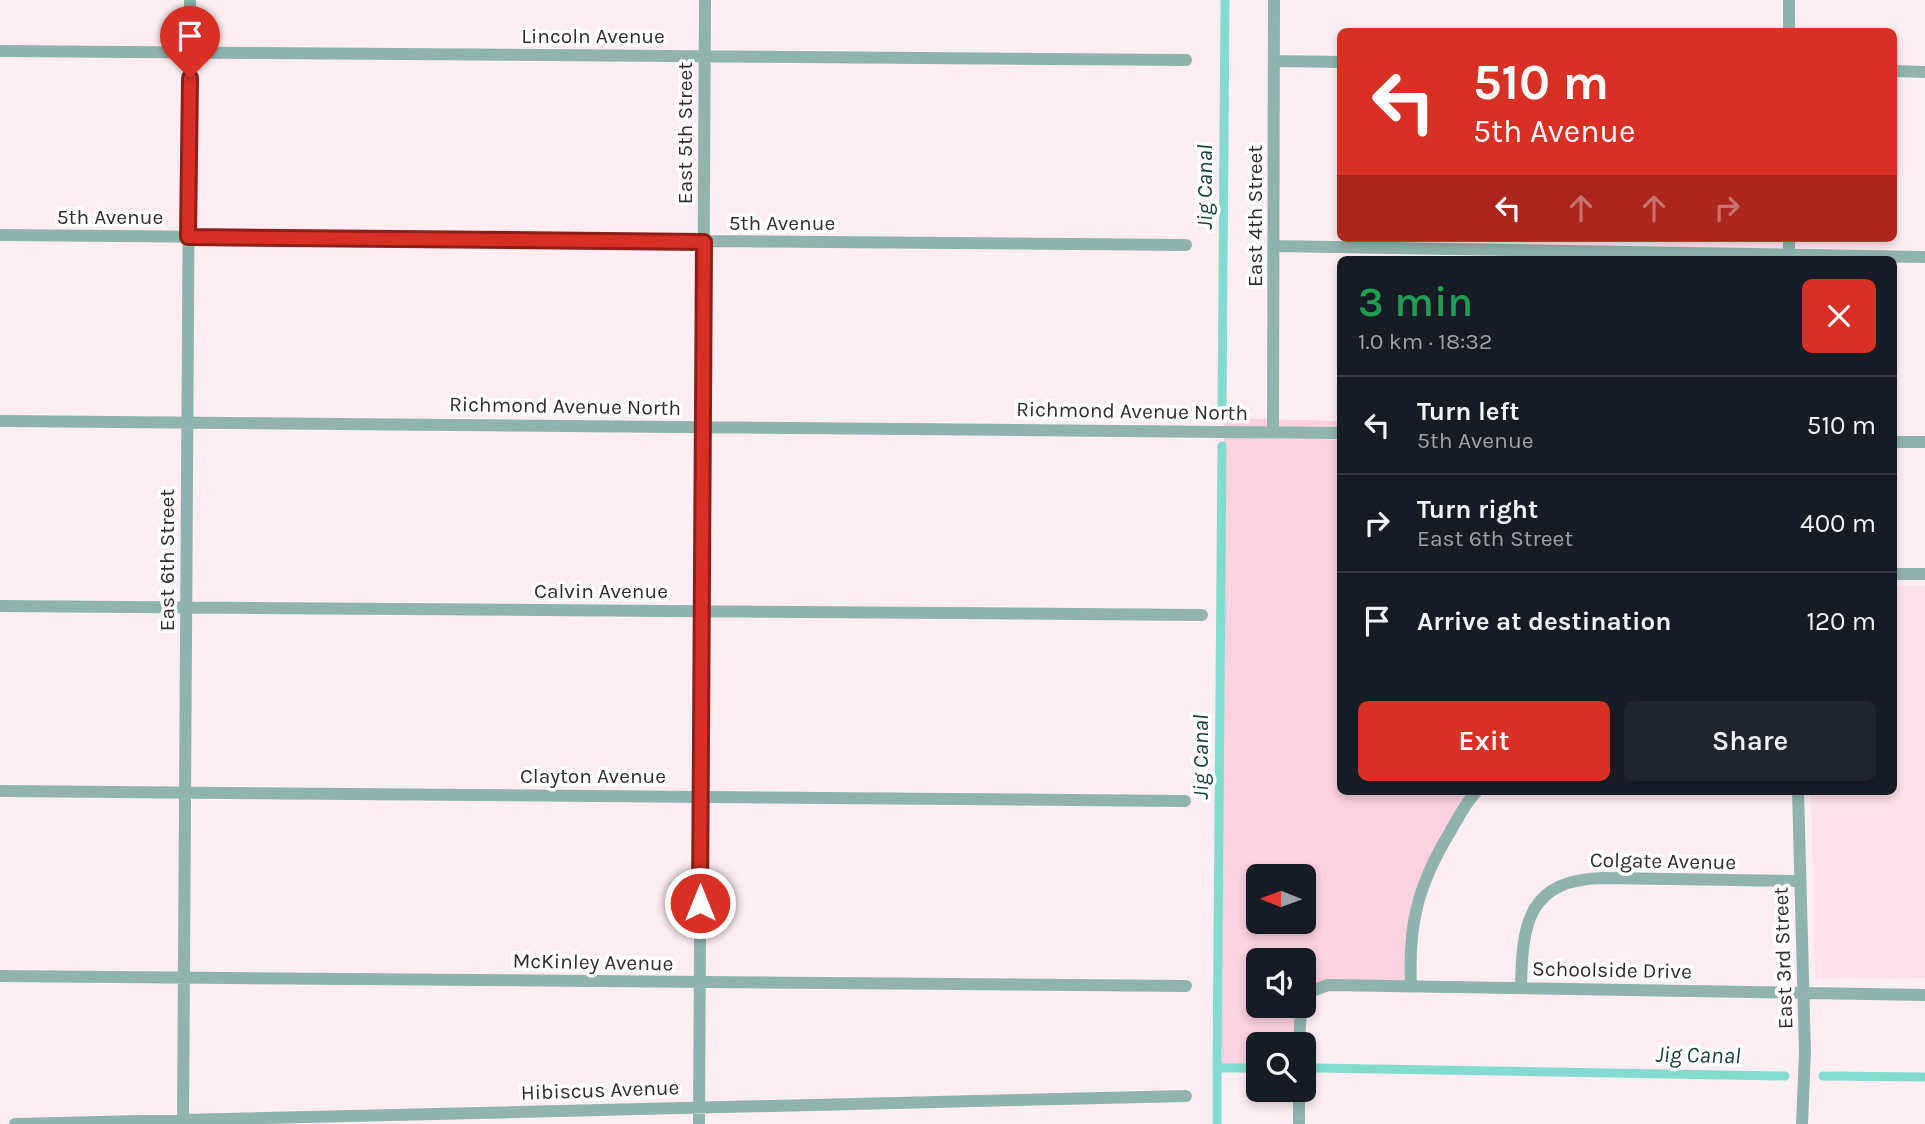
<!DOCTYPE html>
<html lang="en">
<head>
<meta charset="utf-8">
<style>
	body { margin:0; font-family:Karla,sans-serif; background:#20242c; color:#f1f3f6; height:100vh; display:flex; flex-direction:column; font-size:26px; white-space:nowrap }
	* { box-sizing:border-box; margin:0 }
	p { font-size:23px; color:#9ea1a6 }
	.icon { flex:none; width:38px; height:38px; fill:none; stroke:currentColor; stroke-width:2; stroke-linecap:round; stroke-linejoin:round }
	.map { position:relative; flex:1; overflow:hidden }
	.side { position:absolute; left:1337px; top:256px; width:560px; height:539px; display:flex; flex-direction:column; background:#171b24; border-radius:10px; box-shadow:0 4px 10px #0003 }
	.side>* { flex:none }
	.hud { position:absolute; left:1337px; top:28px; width:560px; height:214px; border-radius:10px; box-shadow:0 4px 10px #0003; background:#d93025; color:#fff; overflow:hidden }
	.needle { width:46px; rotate:271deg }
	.buttons { position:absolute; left:1246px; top:864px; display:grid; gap:14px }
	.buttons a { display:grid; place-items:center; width:70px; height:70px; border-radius:10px; background:#171b24; box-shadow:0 4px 10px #0003; font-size:35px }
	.pin { position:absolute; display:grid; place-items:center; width:60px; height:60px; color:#fff; margin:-72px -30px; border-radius:50% 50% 50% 0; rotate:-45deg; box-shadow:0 0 7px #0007 }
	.pin .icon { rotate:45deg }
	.me { position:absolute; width:77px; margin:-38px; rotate:0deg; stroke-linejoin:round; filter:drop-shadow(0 0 5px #0008) }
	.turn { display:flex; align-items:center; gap:24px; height:147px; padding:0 21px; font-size:32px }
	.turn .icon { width:91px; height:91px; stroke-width:2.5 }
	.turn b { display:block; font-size:49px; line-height:60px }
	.lanes { display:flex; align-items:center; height:66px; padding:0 21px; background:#0003; justify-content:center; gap:35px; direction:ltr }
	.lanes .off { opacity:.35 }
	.round { display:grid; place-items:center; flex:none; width:74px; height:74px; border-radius:10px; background:#20242c }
	.summary { display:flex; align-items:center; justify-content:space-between; height:119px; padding:0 21px }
	h1 { font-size:42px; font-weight:600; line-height:52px; color:#1e9e55 }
	.button { display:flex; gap:14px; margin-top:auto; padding:14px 21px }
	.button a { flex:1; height:80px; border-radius:10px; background:#d93025; color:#fff; font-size:28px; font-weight:600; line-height:80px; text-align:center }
	.button a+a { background:#20242c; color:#f1f3f6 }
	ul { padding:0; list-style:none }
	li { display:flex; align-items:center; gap:21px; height:98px; padding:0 21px; border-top:2px solid #363941 }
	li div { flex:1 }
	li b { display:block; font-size:26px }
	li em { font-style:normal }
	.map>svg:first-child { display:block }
	.built { fill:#fee2eb }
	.green { fill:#fcd1e0; fill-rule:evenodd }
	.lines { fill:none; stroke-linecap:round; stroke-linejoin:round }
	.canal { stroke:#83dbcf; stroke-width:9 }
	.minor { stroke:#90b3ae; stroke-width:12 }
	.route-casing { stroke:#8d1f18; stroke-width:18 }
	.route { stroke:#d93025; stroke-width:12 }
	.labels { text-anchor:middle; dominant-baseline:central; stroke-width:7; stroke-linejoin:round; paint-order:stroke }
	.street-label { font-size:21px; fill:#332b2e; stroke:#fff }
	.water-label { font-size:23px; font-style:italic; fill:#163f3b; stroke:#fff }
</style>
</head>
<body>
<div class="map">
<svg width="1925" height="1124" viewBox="0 0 1925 1124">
	<rect width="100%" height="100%" fill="#feeef3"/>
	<!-- built -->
	<path class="built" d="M1894,586h31v392l-110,1 -4,-188h83z"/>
	<!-- green -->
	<path class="green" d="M1224,418l116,3v7l-116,-1z
		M1224,436l116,1v354h131l-47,79 -18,112 -102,7v-28h-46v45h38l-1,39h-37v19h-44zM1258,877h46v45h-46z"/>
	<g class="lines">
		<!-- canal -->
		<path class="canal" d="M1222,416l3,-416
			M1222,446l-5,622h41
			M1316,1068l469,8
			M1823,1076l102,1
			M1217,1124v-56"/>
		<!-- minor -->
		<path class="minor" d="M1789,32v-32
			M0,51l1186,9
			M1274,61l66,1
			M1894,71l31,1
			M0,235l1186,10
			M1274,246l651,11
			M1789,259v-21
			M0,421l1340,12
			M1273,432l1,-432
			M1894,442h31
			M1894,574h31
			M0,606l1202,9
			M0,791l1185,10
			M1798,791l7,261 -3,72
			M0,976l1186,10
			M1411,986c-3,-62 7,-101 39,-154 8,-14 16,-30 27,-41
			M1521,988c1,-65 7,-109 83,-110l196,3
			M1304,998l2,-5 22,-8 597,10
			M1299,1045l2,-39
			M1299,1090v34
			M15,1124l1171,-28
			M183,1124l7,-1124
			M699,1124l6,-1124"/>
	</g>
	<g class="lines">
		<!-- route casing -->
		<g class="route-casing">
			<path id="route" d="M190,78l-2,159 516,5 -4,661"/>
		</g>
		<!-- route -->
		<use href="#route" class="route"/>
	</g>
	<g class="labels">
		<!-- street labels -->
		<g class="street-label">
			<text x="593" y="36">Lincoln Avenue</text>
			<text transform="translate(685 133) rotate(-90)">East 5th Street</text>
			<text transform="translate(1255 216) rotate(-90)">East 4th Street</text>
			<text x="110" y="217">5th Avenue</text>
			<text x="782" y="223">5th Avenue</text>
			<text transform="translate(565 406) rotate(1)">Richmond Avenue North</text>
			<text transform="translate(1132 411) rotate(1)">Richmond Avenue North</text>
			<text transform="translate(167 560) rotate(-90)">East 6th Street</text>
			<text x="601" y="591">Calvin Avenue</text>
			<text x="593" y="776">Clayton Avenue</text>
			<text transform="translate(1663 861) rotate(1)">Colgate Avenue</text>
			<text transform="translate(1783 958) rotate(-92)">East 3rd Street</text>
			<text transform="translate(593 962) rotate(1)">McKinley Avenue</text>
			<text transform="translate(1612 970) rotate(1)">Schoolside Drive</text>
			<text transform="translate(600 1090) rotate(-2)">Hibiscus Avenue</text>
		</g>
		<!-- water labels -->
		<g class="water-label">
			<text transform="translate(1204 187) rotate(-90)">Jig Canal</text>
			<text transform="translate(1200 757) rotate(-90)">Jig Canal</text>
			<text transform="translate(1698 1055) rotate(1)">Jig Canal</text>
		</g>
	</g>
</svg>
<div class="buttons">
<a><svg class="needle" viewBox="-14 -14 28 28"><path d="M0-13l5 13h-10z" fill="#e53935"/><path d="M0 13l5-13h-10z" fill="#9ea1a6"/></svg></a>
<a><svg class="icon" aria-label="sound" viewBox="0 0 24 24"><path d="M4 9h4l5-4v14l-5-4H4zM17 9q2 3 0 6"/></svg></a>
<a><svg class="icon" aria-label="search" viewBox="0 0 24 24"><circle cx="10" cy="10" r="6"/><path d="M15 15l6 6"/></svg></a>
</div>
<div class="pin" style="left:190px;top:78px;background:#d93025"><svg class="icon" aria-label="arrive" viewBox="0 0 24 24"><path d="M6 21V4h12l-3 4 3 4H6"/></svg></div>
<svg class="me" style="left:700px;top:903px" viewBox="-20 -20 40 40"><circle r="17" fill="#d93025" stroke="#fff" stroke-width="3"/><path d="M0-11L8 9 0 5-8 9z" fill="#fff"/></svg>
<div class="hud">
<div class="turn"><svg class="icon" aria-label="left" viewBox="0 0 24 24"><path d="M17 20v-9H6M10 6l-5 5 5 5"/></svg><div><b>510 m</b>5th Avenue</div></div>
<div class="lanes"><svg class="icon" aria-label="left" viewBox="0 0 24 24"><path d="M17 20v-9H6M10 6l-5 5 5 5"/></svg><svg class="icon off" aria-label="ahead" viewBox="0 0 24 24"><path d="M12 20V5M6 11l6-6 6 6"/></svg><svg class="icon off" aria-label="ahead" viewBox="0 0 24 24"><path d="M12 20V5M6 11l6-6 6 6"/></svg><svg class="icon off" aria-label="right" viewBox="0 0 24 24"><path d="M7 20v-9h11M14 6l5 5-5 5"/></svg></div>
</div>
<section class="side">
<div class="summary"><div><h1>3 min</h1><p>1.0 km · 18:32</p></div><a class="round" style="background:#d93025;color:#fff"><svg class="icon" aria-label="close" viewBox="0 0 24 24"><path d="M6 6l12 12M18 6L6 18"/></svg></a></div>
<ul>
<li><svg class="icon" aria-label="left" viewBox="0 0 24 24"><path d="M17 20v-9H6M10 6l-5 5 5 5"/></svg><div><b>Turn left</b><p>5th Avenue</p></div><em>510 m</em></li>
<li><svg class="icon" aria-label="right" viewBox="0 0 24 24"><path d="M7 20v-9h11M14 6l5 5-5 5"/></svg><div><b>Turn right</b><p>East 6th Street</p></div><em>400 m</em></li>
<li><svg class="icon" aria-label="arrive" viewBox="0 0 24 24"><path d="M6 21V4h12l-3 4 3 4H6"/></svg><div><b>Arrive at destination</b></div><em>120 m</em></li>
</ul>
<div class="button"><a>Exit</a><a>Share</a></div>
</section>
</div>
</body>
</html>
